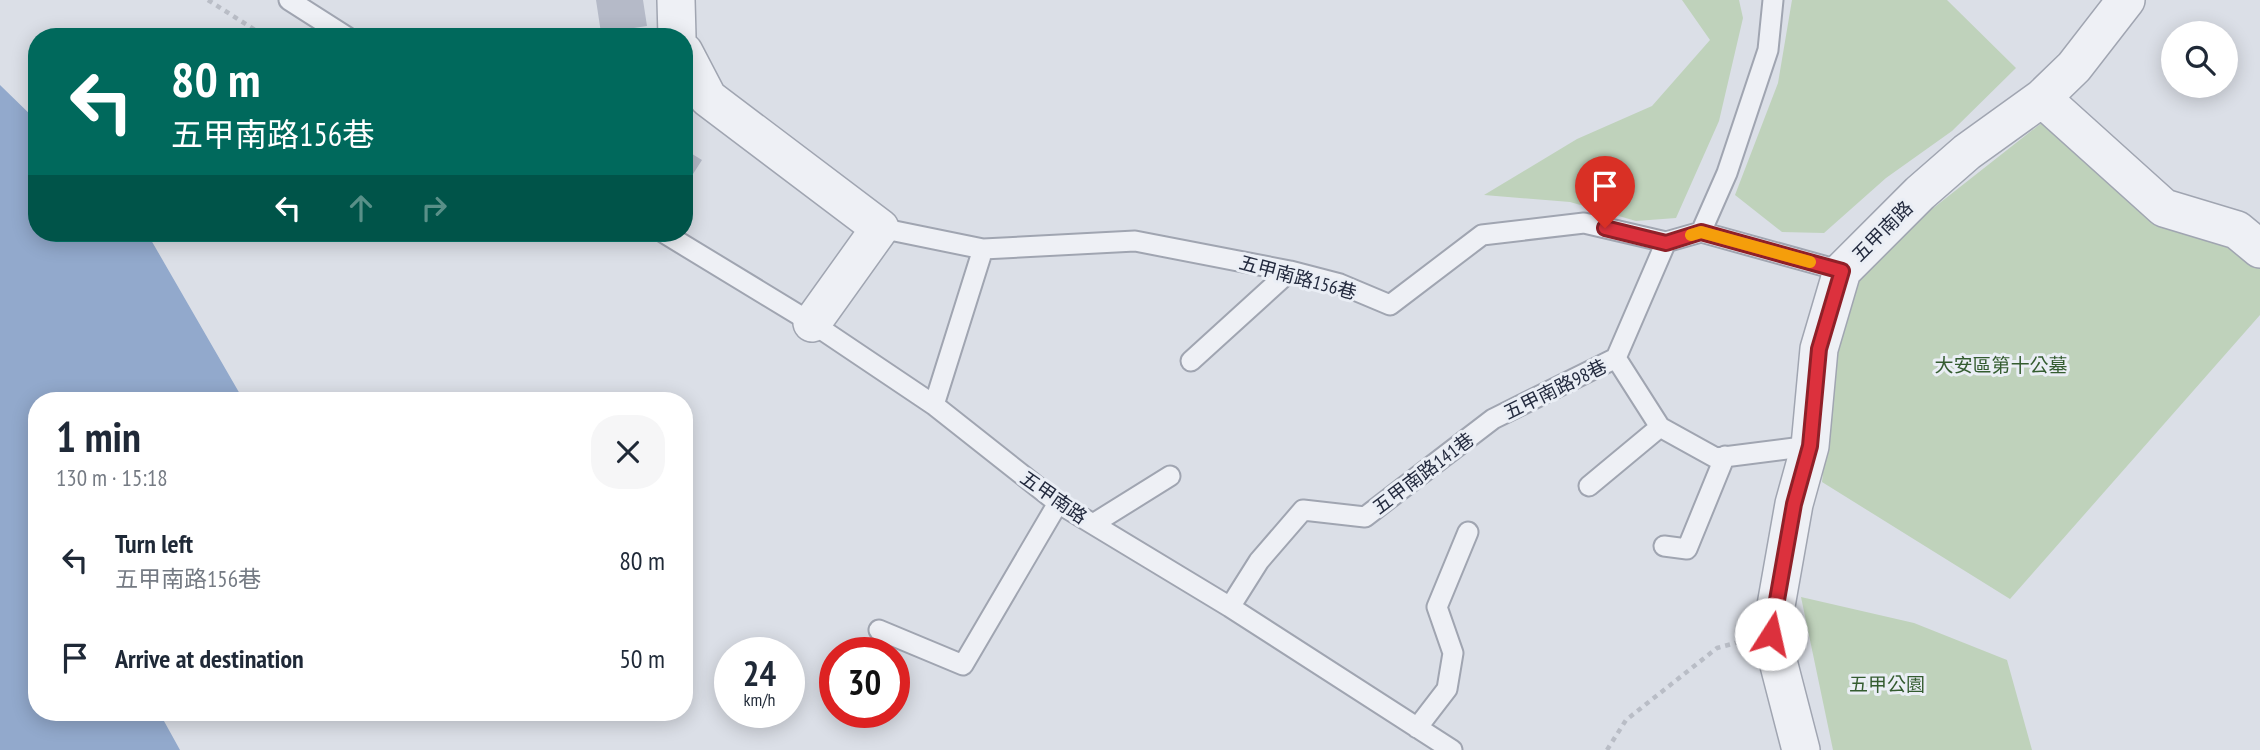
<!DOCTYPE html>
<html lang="en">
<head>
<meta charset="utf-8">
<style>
	body { margin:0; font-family:"PT Sans Narrow","Noto Sans TC",sans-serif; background:#f6f6f7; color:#1f2937; height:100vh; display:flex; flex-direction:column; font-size:26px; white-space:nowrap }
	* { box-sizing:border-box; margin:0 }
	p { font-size:23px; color:#747a83 }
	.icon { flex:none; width:38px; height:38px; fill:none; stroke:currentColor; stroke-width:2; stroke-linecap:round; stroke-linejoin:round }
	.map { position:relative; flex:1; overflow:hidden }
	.side { position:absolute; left:28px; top:392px; width:665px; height:329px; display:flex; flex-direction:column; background:#fff; border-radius:28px; box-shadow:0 4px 18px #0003 }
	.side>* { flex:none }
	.hud { position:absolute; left:28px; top:28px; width:665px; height:214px; border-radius:28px; box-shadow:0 4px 18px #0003; background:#00695c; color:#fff; overflow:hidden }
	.controls { position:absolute; left:2161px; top:21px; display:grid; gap:14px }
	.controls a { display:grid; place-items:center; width:77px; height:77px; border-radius:50%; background:#fff; box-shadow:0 4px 18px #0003; font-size:35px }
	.speed { position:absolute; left:714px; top:637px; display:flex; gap:14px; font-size:35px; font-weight:700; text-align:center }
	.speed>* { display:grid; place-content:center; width:91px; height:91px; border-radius:50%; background:#fff; box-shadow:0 4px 18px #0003; line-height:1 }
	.speed small { font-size:18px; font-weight:400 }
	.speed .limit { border:10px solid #d22; background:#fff; color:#111 }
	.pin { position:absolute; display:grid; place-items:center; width:60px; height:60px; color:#fff; margin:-72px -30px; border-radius:50% 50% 50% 0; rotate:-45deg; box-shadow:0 0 7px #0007 }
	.pin .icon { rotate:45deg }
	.me { position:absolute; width:77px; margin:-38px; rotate:10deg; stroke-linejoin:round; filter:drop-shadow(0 0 5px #0008) }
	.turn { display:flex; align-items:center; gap:24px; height:147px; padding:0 28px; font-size:32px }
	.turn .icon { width:91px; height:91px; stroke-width:2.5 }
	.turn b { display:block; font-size:49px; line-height:60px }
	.lanes { display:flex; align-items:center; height:66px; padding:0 28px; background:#0003; justify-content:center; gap:35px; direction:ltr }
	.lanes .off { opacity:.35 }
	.round { display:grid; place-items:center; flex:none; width:74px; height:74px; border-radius:28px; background:#f6f6f7 }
	.overview { display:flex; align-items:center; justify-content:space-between; height:119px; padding:0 28px }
	h1 { font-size:42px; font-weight:700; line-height:52px }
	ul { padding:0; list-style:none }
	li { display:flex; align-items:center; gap:21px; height:98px; padding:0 28px }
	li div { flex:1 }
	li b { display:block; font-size:26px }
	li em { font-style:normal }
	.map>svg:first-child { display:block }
	.green { fill:#bfd2bb }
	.water { fill:#92a9cc }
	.building { fill:#b5bac8 }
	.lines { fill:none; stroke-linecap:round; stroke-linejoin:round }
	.lane-casing { stroke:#a0a5b1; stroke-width:23 }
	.street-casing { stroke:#a0a5b1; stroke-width:40 }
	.path { stroke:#b9bdc6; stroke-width:4.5; stroke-dasharray:5 5; stroke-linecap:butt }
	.lane { stroke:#eef0f5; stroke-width:19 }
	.street { stroke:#eef0f5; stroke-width:37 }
	.route-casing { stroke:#8f2028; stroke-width:18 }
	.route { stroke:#dc313d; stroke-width:12 }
	.slow { stroke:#f59e0b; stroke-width:12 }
	.labels { text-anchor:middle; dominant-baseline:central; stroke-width:6; stroke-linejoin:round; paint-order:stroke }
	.street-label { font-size:19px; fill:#242b3f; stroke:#eaeef5 }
	.park-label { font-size:19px; fill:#345c30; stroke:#eaeef5 }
</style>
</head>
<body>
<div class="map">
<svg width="2260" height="750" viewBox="0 0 2260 750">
	<rect width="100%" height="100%" fill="#dbdfe7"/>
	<!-- green -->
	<path class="green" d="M1682,0h57l4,18 -24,103 -43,97 -40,3 -66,-19 -86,-7 93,-56 75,-33 58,-66z
		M1792,0h155l69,68 -64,63 -66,47 -62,55 -42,-1 -47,-37 43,-112z
		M2044,121l179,124 37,22v48l-250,284 -188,-117 19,-182 58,-65z
		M1801,597l113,26 93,37 25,90h-199z"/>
	<!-- water -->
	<path class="water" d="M0,85l37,36v112h110l97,168h-207v311h122l21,38h-180z"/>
	<!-- building -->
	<path class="building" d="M596,0h47l4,26 -46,7z
		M684,149l18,11 -18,28z"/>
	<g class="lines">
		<!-- lane casing -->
		<g class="lane-casing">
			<path id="lane" d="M289,0l58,37
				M880,228l103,21 152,-8 155,30 50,13 50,21 92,-70 102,-12 82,19 35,-10 141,39
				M1701,232l26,-59 41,-123 5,-50
				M664,233l148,90 122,82 124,98 172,104 222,143
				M1616,358l44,69 56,31 94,-12
				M1191,361l99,-90
				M934,405l49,-156
				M1589,486l71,-59
				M1093,524l77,-48
				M1664,546l23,3 38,-93
				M1230,607l29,-46 44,-51 62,7 128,-98 123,-61 50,-116
				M879,630l84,35 95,-162
				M1417,728l30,-39 6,-36 -16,-46 31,-75"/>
		</g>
		<!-- street casing -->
		<g class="street-casing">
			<path id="street" d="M676,0l1,37
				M684,52l24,46 172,130 -68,95
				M2042,98l122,110 73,22 23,19
				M1801,750l-30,-116 23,-130 16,-58 9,-97 23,-78 78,-78 47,-41 75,-54 32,-31 52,-67"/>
		</g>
		<!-- path -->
		<path class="path" d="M208,0l58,37
			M1607,750l19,-30 91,-72 22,-6"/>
		<!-- lane -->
		<use href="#lane" class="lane"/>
		<!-- street -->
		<use href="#street" class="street"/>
	</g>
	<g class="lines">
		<!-- route casing -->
		<g class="route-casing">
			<path id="route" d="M1605,228l61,15 35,-11 141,39 -23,78 -9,97 -16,58 -23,130"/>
		</g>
		<!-- route -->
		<use href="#route" class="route"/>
		<!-- slow -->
		<path class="slow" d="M1691,235l10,-3 109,30"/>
	</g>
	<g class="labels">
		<!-- street labels -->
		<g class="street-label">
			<text transform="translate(1882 231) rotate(-45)">五甲南路</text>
			<text transform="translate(1298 277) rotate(15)">五甲南路156巷</text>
			<text transform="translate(1555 389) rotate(-26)">五甲南路98巷</text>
			<text transform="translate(1423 473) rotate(-37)">五甲南路141巷</text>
			<text transform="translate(1054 497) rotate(35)">五甲南路</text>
		</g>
		<!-- park labels -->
		<g class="park-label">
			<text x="2001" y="365">大安區第十公墓</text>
			<text x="1887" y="684">五甲公園</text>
		</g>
	</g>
</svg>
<div class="controls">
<a><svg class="icon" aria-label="search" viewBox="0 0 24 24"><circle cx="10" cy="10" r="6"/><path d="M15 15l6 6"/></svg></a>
</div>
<div class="speed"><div>24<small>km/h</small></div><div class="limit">30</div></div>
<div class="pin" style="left:1605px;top:228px;background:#d93025"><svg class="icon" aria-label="arrive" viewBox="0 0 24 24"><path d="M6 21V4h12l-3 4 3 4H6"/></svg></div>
<svg class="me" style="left:1771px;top:634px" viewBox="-20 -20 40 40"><circle r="19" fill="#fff"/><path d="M0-13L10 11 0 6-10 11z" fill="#dc313d"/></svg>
<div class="hud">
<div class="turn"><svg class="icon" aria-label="left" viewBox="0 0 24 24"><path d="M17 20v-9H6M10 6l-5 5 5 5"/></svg><div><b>80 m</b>五甲南路156巷</div></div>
<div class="lanes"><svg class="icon" aria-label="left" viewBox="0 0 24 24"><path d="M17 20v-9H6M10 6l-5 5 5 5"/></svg><svg class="icon off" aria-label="ahead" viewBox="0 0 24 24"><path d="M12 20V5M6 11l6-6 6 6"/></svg><svg class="icon off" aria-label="right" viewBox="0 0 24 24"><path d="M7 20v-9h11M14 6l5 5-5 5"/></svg></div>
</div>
<section class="side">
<div class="overview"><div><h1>1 min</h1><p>130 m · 15:18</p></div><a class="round"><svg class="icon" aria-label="close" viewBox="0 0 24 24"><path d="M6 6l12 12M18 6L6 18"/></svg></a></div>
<ul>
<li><svg class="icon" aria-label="left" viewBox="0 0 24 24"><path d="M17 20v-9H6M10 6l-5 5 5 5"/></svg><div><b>Turn left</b><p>五甲南路156巷</p></div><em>80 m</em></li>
<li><svg class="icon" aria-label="arrive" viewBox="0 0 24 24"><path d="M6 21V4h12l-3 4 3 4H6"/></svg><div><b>Arrive at destination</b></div><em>50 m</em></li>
</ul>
</section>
</div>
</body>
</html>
